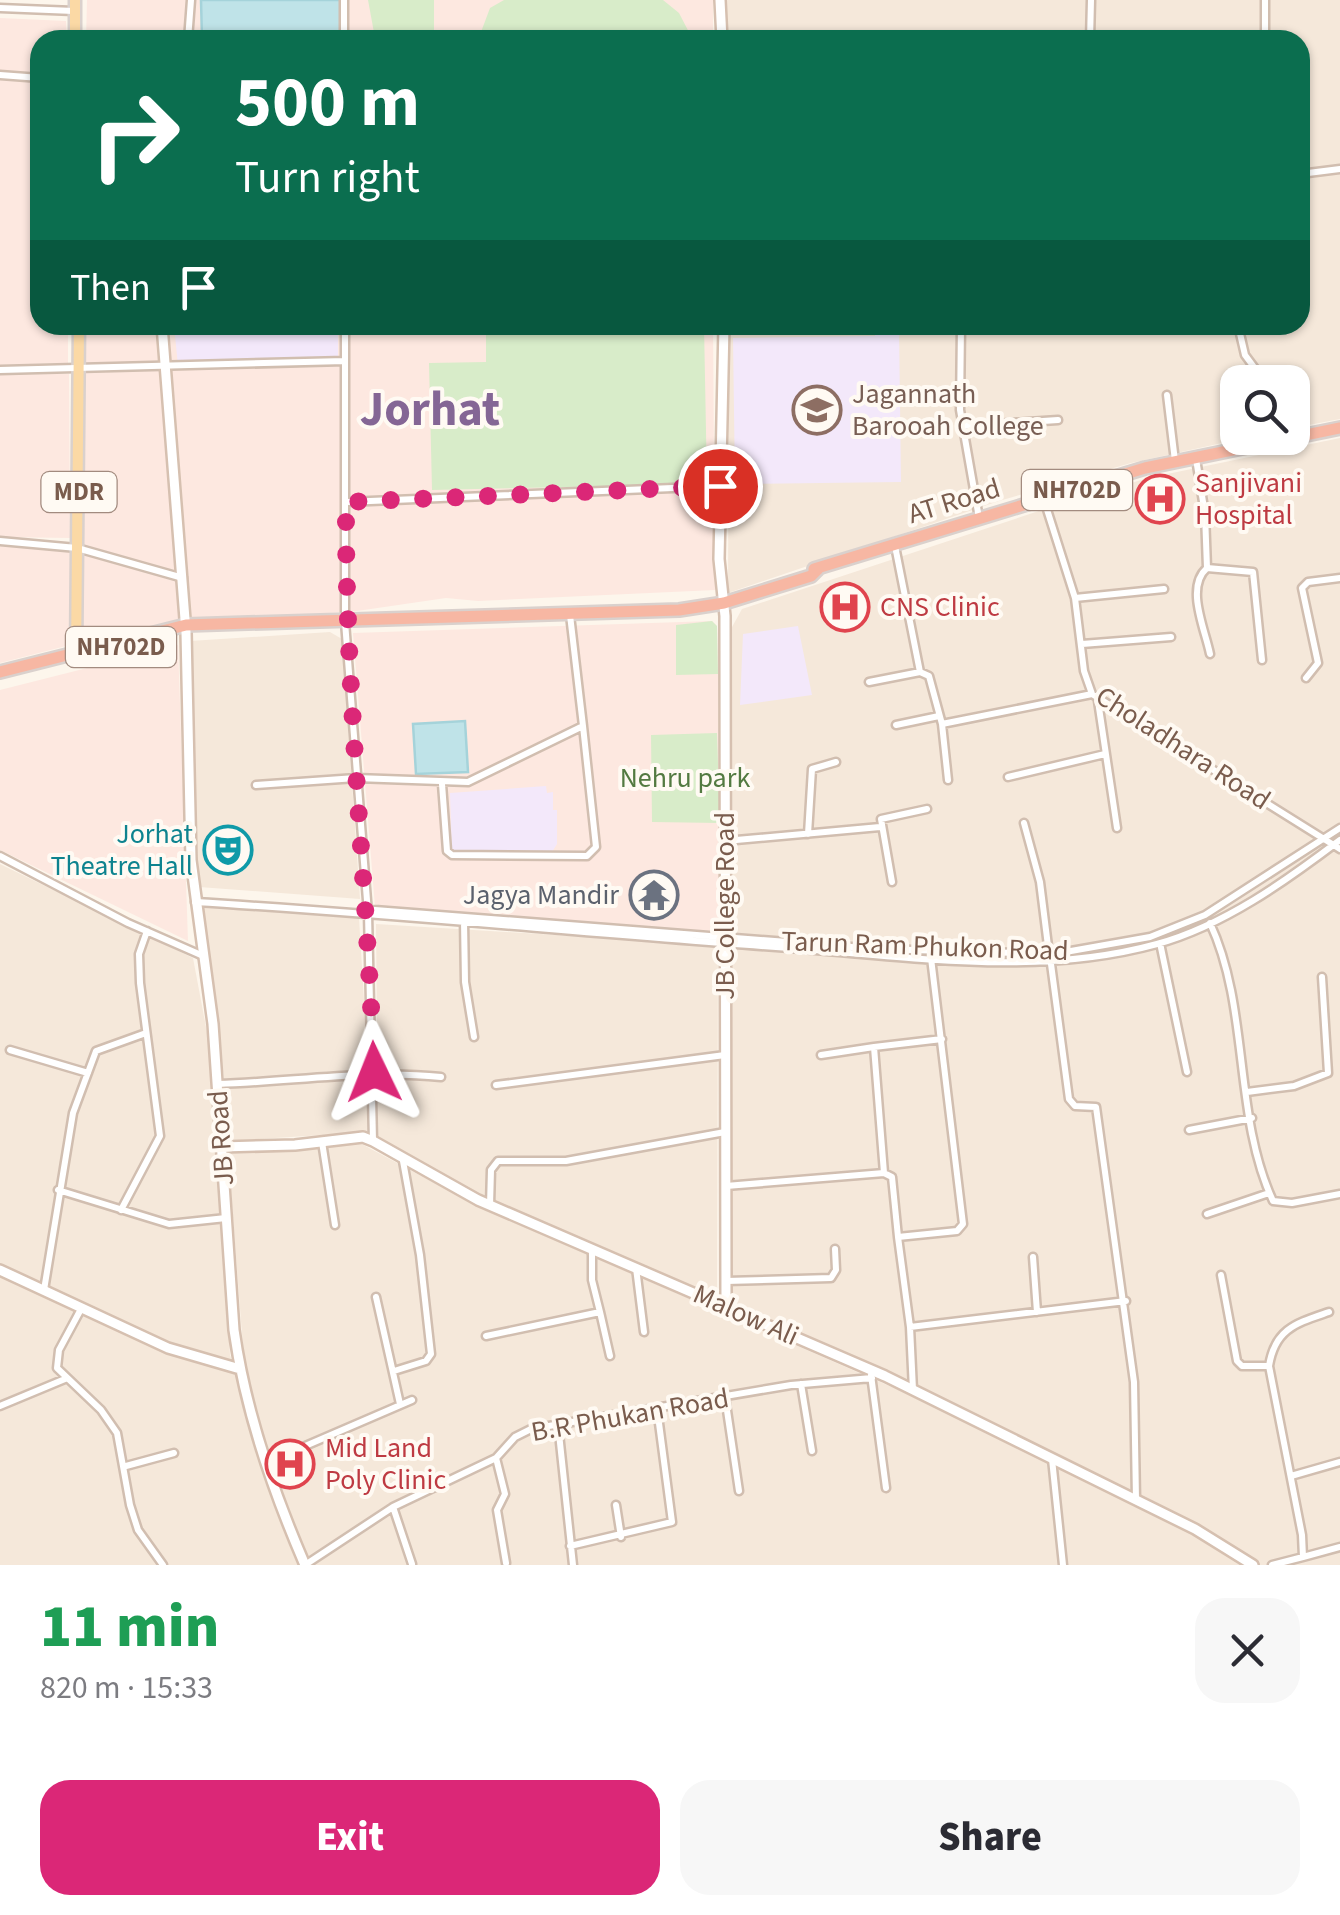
<!DOCTYPE html>
<html lang="en">
<head>
<meta charset="utf-8">
<style>
	body { margin:0; font-family:"Source Sans 3",sans-serif; background:#f7f7f7; color:#2b2b33; height:100vh; display:flex; flex-direction:column; font-size:38px; white-space:nowrap }
	* { box-sizing:border-box; margin:0 }
	p { font-size:32px; color:#7c7c81 }
	.icon { flex:none; width:55px; height:55px; fill:none; stroke:currentColor; stroke-width:2; stroke-linecap:round; stroke-linejoin:round }
	.map { position:relative; height:1565px; overflow:hidden }
	.drawer { display:flex; flex-direction:column; background:#fff; flex:1 }
	.drawer>* { flex:none }
	.top-card { position:absolute; left:30px; top:30px; width:1280px; height:305px; border-radius:30px; box-shadow:0 2px 8px #0004; background:#0b6e4f; color:#fff; overflow:hidden }
	.fabs { position:absolute; left:1220px; top:365px; display:grid; gap:20px }
	.fabs a { display:grid; place-items:center; width:90px; height:90px; border-radius:20px; background:#fff; box-shadow:0 2px 8px #0004; font-size:50px }
	.pin { position:absolute; display:grid; place-items:center; width:85px; height:85px; color:#fff; margin:-42px; border:5px solid #fff; border-radius:50%; box-shadow:0 2px 10px #0007 }
	.me { position:absolute; width:110px; margin:-55px; rotate:358deg; stroke-linejoin:round; filter:drop-shadow(0 0 8px #0008) }
	.turn { display:flex; align-items:center; gap:35px; height:210px; padding:0 40px; font-size:45px }
	.turn .icon { width:130px; height:130px; stroke-width:2.5 }
	.turn b { display:block; font-size:70px; line-height:85px }
	.then { display:flex; align-items:center; height:95px; padding:0 40px; background:#0003; gap:20px; font-size:38px }
	.round { display:grid; place-items:center; flex:none; width:105px; height:105px; border-radius:30px; background:#f7f7f7 }
	.headline { display:flex; align-items:center; justify-content:space-between; height:170px; padding:0 40px }
	h1 { font-size:60px; font-weight:800; line-height:75px; color:#1e9e55 }
	.primary-button { display:flex; gap:20px; margin-top:auto; padding:20px 40px }
	.primary-button a { flex:1; height:115px; border-radius:30px; background:#db2777; color:#fff; font-size:40px; font-weight:800; line-height:115px; text-align:center }
	.primary-button a+a { background:#f7f7f7; color:#2b2b33 }
	.map>svg:first-child { display:block }
	.residential { fill:#f5e8da }
	.commercial { fill:#fde8e0 }
	.education { fill:#f3e8fa }
	.green { fill:#d8ecc9 }
	.water { fill:#bfe3e8; stroke:#a5d3da; stroke-width:2.5 }
	.lines { fill:none; stroke-linecap:round; stroke-linejoin:round }
	.street-casing { stroke:#d1beb0; stroke-width:11 }
	.secondary-casing { stroke:#d6c0b0; stroke-width:14 }
	.primary-casing { stroke:#dad1cd; stroke-width:15 }
	.highway-casing { stroke:#dad1cd; stroke-width:16 }
	.street { stroke:#fff; stroke-width:6 }
	.secondary { stroke:#fff; stroke-width:9 }
	.primary { stroke:#fbd9a5; stroke-width:10 }
	.highway { stroke:#f7b7a3; stroke-width:11 }
	.route { stroke:#db2777; stroke-width:18; stroke-dasharray:0 32.4 }
	.labels { text-anchor:middle; dominant-baseline:central; stroke-width:8; stroke-linejoin:round; paint-order:stroke }
	.shield { fill:#fffaf3; stroke:#a28b7f; stroke-width:2.5 }
	.shield-label { font-size:25px; font-weight:bold; fill:#7a5c4d }
	.education-label { font-size:28px; fill:#785e54; stroke:#fffaf3; text-anchor:start }
	.health-label { font-size:28px; fill:#be3a42; stroke:#fffaf3; text-anchor:start }
	.street-label { font-size:28px; fill:#7a5c4d; stroke:#fffaf3 }
	.park-label { font-size:28px; fill:#537a41; stroke:#fffaf3 }
	.culture-label { font-size:28px; fill:#0d838f; stroke:#fffaf3; text-anchor:end }
	.worship-label { font-size:28px; fill:#5b616d; stroke:#fffaf3; text-anchor:end }
	.town-label { font-size:48px; font-weight:bold; fill:#846695; stroke:#fffaf3 }
</style>
</head>
<body>
<div class="map">
<svg width="1340" height="1565" viewBox="0 0 1340 1565">
	<rect width="100%" height="100%" fill="#fdf6ec"/>
	<!-- residential -->
	<path class="residential" d="M725,0h615v419l-47,9 -1,-46h-54v56h7l-114,25 -132,38 -271,92 1,-268h571v-285h-573z
		M1340,438v1127h-80l-57,-37 -474,-228 3,-673 10,-18 315,-104 91,-27z
		M330,632l12,7 18,260 -161,-12 -9,-246z
		M0,864l193,94 16,85 21,312 69,210h-299z
		M201,905l158,13 13,214 -146,9 -2,-62z
		M376,924l342,21 -1,352 -239,-102 -100,-57z
		M358,1142l123,66 436,190 263,129 62,38h-931l-32,-77 -34,-115 -17,-220z"/>
	<!-- commercial -->
	<path class="commercial" d="M87,0h626v40h-627z
		M0,18l66,3 1,19h-27v285h28v38l-68,2z
		M85,325h628l2,265 -237,11 -32,-3 -89,13 -182,13 -91,21 -4,-12z
		M0,374h69l1,164 -70,-1z
		M0,546l70,5v94l-70,18z
		M712,621l5,5 1,45 1,265 -344,-29 -22,-274z
		M178,645l10,296 -188,-91v-160z"/>
	<!-- education -->
	<path class="education" d="M174,325h164v37l-160,4z
		M876,325h23l2,157 -166,2 -2,-146 142,-2z
		M798,626l14,69 -72,10 3,-71z
		M546,786l1,7 6,-1v18h4v34l-5,8 -100,3 -2,-62z"/>
	<!-- green -->
	<path class="green" d="M368,0h66v37l-59,1z
		M504,0h159l16,13 14,27h-215l12,-32z
		M486,325h218l3,159 -275,6 -3,-127 57,-1z
		M712,621l5,5 1,48 -42,1v-50z
		M717,733l3,90 -68,-1 -1,-87z"/>
	<!-- water -->
	<path class="water" d="M201,0h141v40h-140z
		M465,721l3,51 -52,2 -3,-50z"/>
	<g class="lines">
		<!-- street casing -->
		<g class="street-casing">
			<path id="street" d="M344,0v40
				M0,8l74,3
				M188,40l3,-40
				M1090,40l1,-40
				M1265,40v-40
				M0,75l40,3
				M1300,174l40,-5
				M345,325v297l23,291 5,228
				M961,325l-1,85 19,108
				M1238,325l7,30 20,27
				M0,370l345,-9
				M1167,395l8,66
				M963,426l95,-6
				M1196,459l9,55 2,54c-22,19 -2,61 3,86
				M1044,500l31,98 9,73 8,23 248,155
				M347,502l373,-16
				M0,541l77,7 106,30
				M895,546l25,126
				M1207,568l46,4 9,88
				M1075,598l89,-9
				M1082,644l89,-7
				M1306,678l12,-15 -16,-75 6,-6 32,-4
				M869,682l51,-10 9,4 13,48 6,56
				M1098,701l19,127
				M942,724l150,-30
				M896,725l43,-9
				M1008,777l97,-23
				M442,784l5,67 5,4 135,1 9,-9 -13,-121
				M256,785l100,-7 112,4 115,-56 -13,-111
				M1024,823l16,59 9,72
				M808,834l4,-65 24,-7
				M725,841l155,-14
				M0,856l128,67 73,32
				M892,882l-11,-63 46,-10
				M195,902c198,12 396,32 594,46 123,9 248,29 368,-4 66,-18 129,-63 183,-104
				M362,909l515,40 177,5 96,-17 55,-22 135,-87
				M464,921l1,61 9,55
				M1210,923c40,86 23,192 63,278l19,2 48,-9
				M1160,943l27,129
				M931,958l32,266 -6,7 -59,6 -6,-60 -8,-4 -10,-126 68,-8
				M1051,964l18,135 6,7 21,1 38,275 2,118
				M10,1050l78,23
				M821,1055l53,-8
				M218,1084c74,-2 149,-15 223,-7
				M496,1085l229,-30
				M1247,1092l47,-6 34,-13 -6,-96
				M1189,1130l63,-12
				M322,1142l13,83
				M726,1186l158,-13
				M58,1190l111,34 57,-6
				M490,1205l1,-35 7,-9h68l159,-29
				M121,1210l39,-74 -20,-153 -1,-29 8,-23
				M1207,1214l62,-21
				M898,1237l12,90
				M1033,1257l4,55
				M636,1268l8,64
				M1221,1275l16,86 5,5h27l33,169 1,22 -31,8
				M726,1281l105,-3 5,-8 -1,-21
				M44,1290l29,-177 23,-62 50,-18
				M376,1297l24,107
				M81,1309l-22,41 -2,18 44,42 16,23 13,72 8,25 25,35
				M600,1312l10,44
				M486,1336l114,-24 -8,-32v-30
				M1269,1366c6,-38 28,-43 60,-54
				M394,1371l32,-10 5,-7 -11,-99 -17,-94
				M871,1375l15,113
				M801,1384l11,67
				M913,1390l-3,-63 216,-26
				M725,1397l14,94
				M0,1406l65,-27
				M558,1424l15,141
				M496,1458l9,36 -8,16 9,53
				M1052,1459l11,106
				M268,1462l144,-62
				M126,1466l48,-13
				M1291,1476l49,-14
				M616,1505l5,32
				M393,1507l19,57
				M570,1546l102,-24 -15,-114
				M1303,1557l37,-10
				M305,1565l88,-58 103,-49 19,-21 16,-8 260,-44 81,-7"/>
		</g>
		<!-- secondary casing -->
		<g class="secondary-casing">
			<path id="secondary" d="M720,0l2,40
				M162,325l24,307 5,228 22,164 21,306c11,79 39,161 71,235
				M724,325l-5,234 6,57 1,691
				M222,1147l73,-2 68,-8 10,4 105,59 407,176 310,153 58,36
				M0,1270l168,78 72,21"/>
		</g>
		<!-- primary casing -->
		<g class="primary-casing">
			<path id="primary" d="M75,40v-40
				M76,658l3,-333"/>
		</g>
		<!-- highway casing -->
		<g class="highway-casing">
			<path id="highway" d="M814,569l331,-101 195,-40
				M0,672l186,-47 493,-15 45,-7 87,-27 7,-7"/>
		</g>
		<!-- street -->
		<use href="#street" class="street"/>
		<!-- secondary -->
		<use href="#secondary" class="secondary"/>
		<!-- primary -->
		<use href="#primary" class="primary"/>
		<!-- highway -->
		<use href="#highway" class="highway"/>
	</g>
	<g class="lines">
		<!-- route -->
		<path class="route" d="M374,1072c-7,-190 -29,-379 -28,-570l374,-16"/>
	</g>
	<!-- icons -->
	<defs>
		<g id="university-ring" transform="scale(2.5)"><circle r="9.5" fill="#fffaf3" stroke="#8d6e63" stroke-width="1.5"/><path d="M0-5L7-2L0 1L-7-2ZM-4 1L0 2.5L4 1V4Q0 6-4 4Z" fill="#8d6e63"/></g>
		<g id="hospital-ring" transform="scale(2.5)"><circle r="9.5" fill="#fffaf3" stroke="#e0444e" stroke-width="1.5"/><path d="M-5-5h3v3.5h4V-5h3V5h-3V1.5h-4V5h-3Z" fill="#e0444e"/></g>
		<g id="theatre-ring" transform="scale(2.5)"><circle r="9.5" fill="#fffaf3" stroke="#0f9aa8" stroke-width="1.5"/><path d="M-5-5.5Q0-4 5-5.5V0Q5 5 0 6Q-5 5-5 0ZM-3.3-2.5H-1v1.5H-3.3ZM1-2.5H3.3v1.5H1ZM-2.8 1Q0 5.5 2.8 1Z" fill="#0f9aa8"/></g>
		<g id="temple-ring" transform="scale(2.5)"><circle r="9.5" fill="#fffaf3" stroke="#6b7280" stroke-width="1.5"/><path d="M0-6L5-2H3V0L6.5 2.5H4V6H1.5V3h-3V6H-4V2.5H-6.5L-3 0V-2H-5Z" fill="#6b7280"/></g>
	</defs>
	<g fill-rule="evenodd">
		<use href="#university-ring" x="817" y="410"/>
		<use href="#hospital-ring" x="1160" y="499"/>
		<use href="#hospital-ring" x="845" y="607"/>
		<use href="#theatre-ring" x="228" y="850"/>
		<use href="#temple-ring" x="654" y="895"/>
		<use href="#hospital-ring" x="290" y="1464"/>
	</g>
	<g class="labels">
		<!-- shield labels -->
		<g class="shield">
			<rect x="1022" y="470" width="110" height="40" rx="8"/>
			<rect x="41.5" y="472" width="75" height="40" rx="8"/>
			<rect x="66" y="627" width="110" height="40" rx="8"/>
		</g>
		<g class="shield-label">
			<text x="1077" y="490">NH702D</text>
			<text x="79" y="492">MDR</text>
			<text x="121" y="647">NH702D</text>
		</g>
		<!-- education labels -->
		<g class="education-label">
			<text x="852" y="394">Jagannath<tspan x="852" dy="32">Barooah College</tspan></text>
		</g>
		<!-- health labels -->
		<g class="health-label">
			<text x="1195" y="483">Sanjivani<tspan x="1195" dy="32">Hospital</tspan></text>
			<text x="880" y="607">CNS Clinic</text>
			<text x="325" y="1448">Mid Land<tspan x="325" dy="32">Poly Clinic</tspan></text>
		</g>
		<!-- street labels -->
		<g class="street-label">
			<text transform="translate(954 501) rotate(-17)">AT Road</text>
			<text transform="translate(1183 748) rotate(33)">Choladhara Road</text>
			<text transform="translate(725 906) rotate(-90)">JB College Road</text>
			<text transform="translate(925 946) rotate(2)">Tarun Ram Phukon Road</text>
			<text transform="translate(221 1138) rotate(-94)">JB Road</text>
			<text transform="translate(746 1315) rotate(24)">Malow Ali</text>
			<text transform="translate(630 1415) rotate(-10)">B.R Phukan Road</text>
		</g>
		<!-- park labels -->
		<g class="park-label">
			<text x="685" y="778">Nehru park</text>
		</g>
		<!-- culture labels -->
		<g class="culture-label">
			<text x="193" y="834">Jorhat<tspan x="193" dy="32">Theatre Hall</tspan></text>
		</g>
		<!-- worship labels -->
		<g class="worship-label">
			<text x="619" y="895">Jagya Mandir</text>
		</g>
		<!-- town labels -->
		<g class="town-label">
			<text x="430" y="410">Jorhat</text>
		</g>
	</g>
</svg>
<div class="fabs">
<a><svg class="icon" aria-label="search" viewBox="0 0 24 24"><circle cx="10" cy="10" r="6"/><path d="M15 15l6 6"/></svg></a>
</div>
<div class="pin" style="left:720px;top:486px;background:#d93025"><svg class="icon" aria-label="arrive" viewBox="0 0 24 24"><path d="M6 21V4h12l-3 4 3 4H6"/></svg></div>
<svg class="me" style="left:374px;top:1072px" viewBox="-20 -20 40 40"><path d="M0-17L14 15 0 8-14 15z" fill="#db2777" stroke="#fff" stroke-width="4"/></svg>
<div class="top-card">
<div class="turn"><svg class="icon" aria-label="right" viewBox="0 0 24 24"><path d="M7 20v-9h11M14 6l5 5-5 5"/></svg><div><b>500 m</b>Turn right</div></div>
<div class="then">Then<svg class="icon" aria-label="arrive" viewBox="0 0 24 24"><path d="M6 21V4h12l-3 4 3 4H6"/></svg></div>
</div>
</div>
<section class="drawer">
<div class="headline"><div><h1>11 min</h1><p>820 m · 15:33</p></div><a class="round"><svg class="icon" aria-label="close" viewBox="0 0 24 24"><path d="M6 6l12 12M18 6L6 18"/></svg></a></div>
<div class="primary-button"><a>Exit</a><a>Share</a></div>
</section>
</body>
</html>
